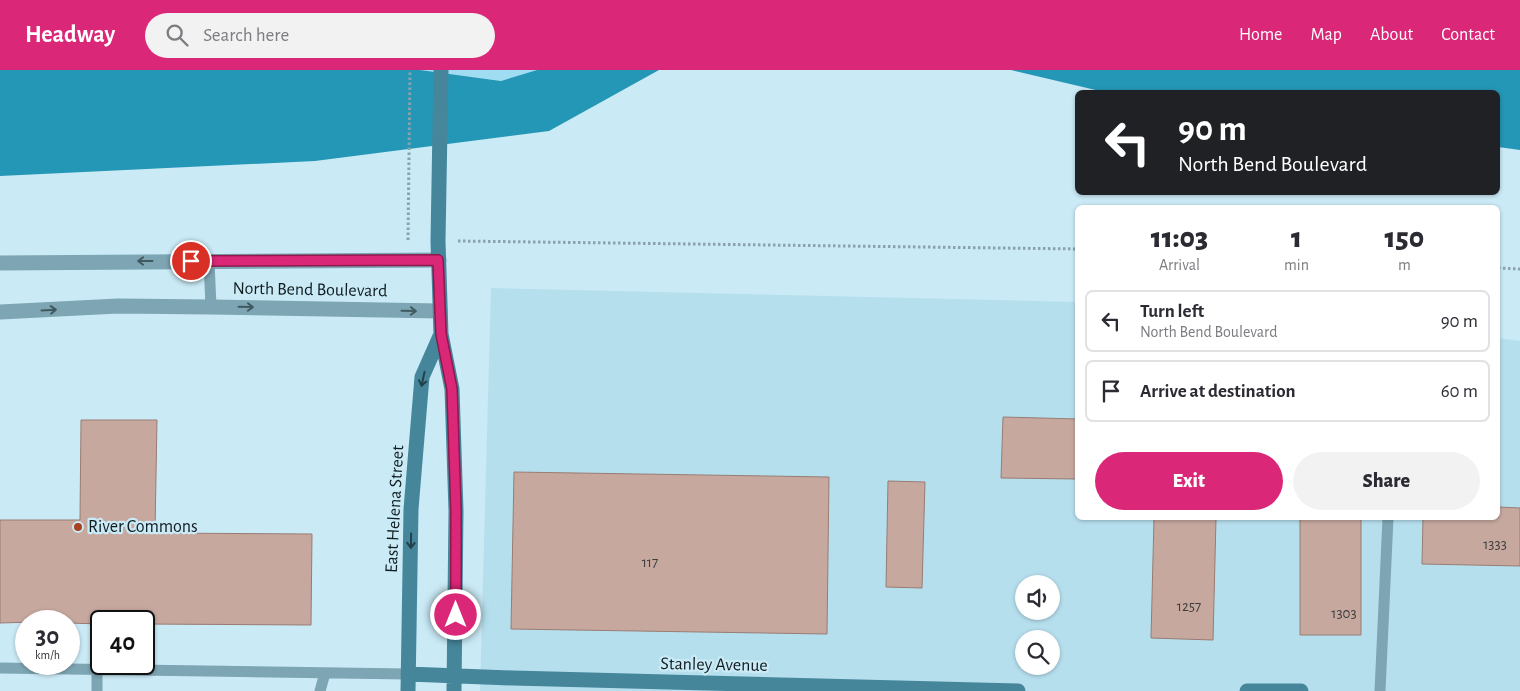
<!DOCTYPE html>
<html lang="en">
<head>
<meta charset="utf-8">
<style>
	body { margin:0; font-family:"Alegreya Sans",sans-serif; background:#f2f2f3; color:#2b2b33; height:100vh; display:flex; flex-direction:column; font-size:19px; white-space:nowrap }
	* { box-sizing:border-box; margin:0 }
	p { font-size:16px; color:#7c7c81 }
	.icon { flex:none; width:28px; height:28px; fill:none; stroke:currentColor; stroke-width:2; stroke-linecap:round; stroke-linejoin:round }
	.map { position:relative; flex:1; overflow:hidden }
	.panel { position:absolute; left:1075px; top:135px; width:425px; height:315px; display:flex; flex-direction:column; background:#fff; border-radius:8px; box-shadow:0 1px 4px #0004 }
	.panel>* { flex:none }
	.banner { position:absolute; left:1075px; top:20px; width:425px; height:105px; border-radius:8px; box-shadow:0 1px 4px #0004; background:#202124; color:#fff; overflow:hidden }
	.controls { position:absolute; left:1015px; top:505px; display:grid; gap:10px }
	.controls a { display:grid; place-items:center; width:45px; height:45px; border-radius:50%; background:#fff; box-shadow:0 1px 4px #0004; font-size:25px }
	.speed { position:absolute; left:15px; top:540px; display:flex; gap:10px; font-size:25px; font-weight:700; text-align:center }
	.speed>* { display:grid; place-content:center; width:65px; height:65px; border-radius:50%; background:#fff; box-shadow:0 1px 4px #0004; line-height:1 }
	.speed small { font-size:12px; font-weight:400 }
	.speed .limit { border:2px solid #111; border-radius:8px; background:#fff; color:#111 }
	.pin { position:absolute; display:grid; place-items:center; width:42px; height:42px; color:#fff; margin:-21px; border:2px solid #fff; border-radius:50%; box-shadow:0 1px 5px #0007 }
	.me { position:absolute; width:55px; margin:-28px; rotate:0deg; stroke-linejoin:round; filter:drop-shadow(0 0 4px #0008) }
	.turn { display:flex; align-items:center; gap:18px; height:105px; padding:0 20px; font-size:22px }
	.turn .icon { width:65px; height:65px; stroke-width:2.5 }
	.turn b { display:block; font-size:35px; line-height:42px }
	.eta { display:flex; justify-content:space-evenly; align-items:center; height:85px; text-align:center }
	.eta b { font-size:30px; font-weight:800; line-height:35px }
	.action { display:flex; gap:10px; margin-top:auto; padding:10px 20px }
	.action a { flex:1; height:58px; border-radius:30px; background:#db2777; color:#fff; font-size:20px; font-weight:800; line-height:58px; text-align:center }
	.action a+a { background:#f2f2f3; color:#2b2b33 }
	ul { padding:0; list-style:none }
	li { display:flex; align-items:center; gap:15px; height:62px; margin:0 10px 8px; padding:0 10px; border:2px solid #e1e1e2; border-radius:8px }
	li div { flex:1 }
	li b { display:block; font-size:19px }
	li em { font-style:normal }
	header { display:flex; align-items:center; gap:30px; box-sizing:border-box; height:70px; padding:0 25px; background:#db2777; color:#fff }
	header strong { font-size:24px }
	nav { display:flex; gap:28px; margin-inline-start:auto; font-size:18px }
	.search { width:350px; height:45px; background:#f2f2f3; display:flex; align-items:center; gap:12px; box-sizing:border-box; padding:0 18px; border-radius:28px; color:#7c7c81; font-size:19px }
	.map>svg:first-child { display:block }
	.built { fill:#b6dfee; fill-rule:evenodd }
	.green { fill:#a1ddf2 }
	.water { fill:#2497b6 }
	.building { fill:#c6a89f; stroke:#987c73 }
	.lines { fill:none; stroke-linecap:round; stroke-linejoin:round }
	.path { stroke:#89a2ab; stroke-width:3; stroke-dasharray:2.5 2.5; stroke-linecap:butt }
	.lane { stroke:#7da5b3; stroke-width:11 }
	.street { stroke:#7da5b3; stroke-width:15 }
	.secondary { stroke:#46869b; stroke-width:15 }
	.oneway { stroke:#415a62 }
	.oneway2 { stroke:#23414b }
	.route-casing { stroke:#8e194d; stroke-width:12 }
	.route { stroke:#db2777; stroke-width:9 }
	.poi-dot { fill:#a8411f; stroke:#caeaf6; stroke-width:2 }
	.labels { text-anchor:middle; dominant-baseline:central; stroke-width:4.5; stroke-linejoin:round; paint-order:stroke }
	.number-label { font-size:15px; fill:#3e3f40 }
	.street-label { font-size:18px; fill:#101c20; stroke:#caeaf6 }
	.poi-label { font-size:18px; fill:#101c20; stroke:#caeaf6; text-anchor:start }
</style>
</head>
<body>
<header>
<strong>Headway</strong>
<div class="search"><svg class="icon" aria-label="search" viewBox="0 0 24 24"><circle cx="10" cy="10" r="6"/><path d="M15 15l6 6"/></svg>Search here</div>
<nav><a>Home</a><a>Map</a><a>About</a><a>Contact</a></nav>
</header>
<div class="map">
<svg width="1520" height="621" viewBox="0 0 1520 621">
	<rect width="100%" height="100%" fill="#caeaf6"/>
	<!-- built -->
	<path class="built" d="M491,218l586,14 1,216h420v-180l22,3v350h-1040zM1024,514h27v27h-27zM1024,569h27v27h-27z"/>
	<!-- green -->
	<path class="green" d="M420,0h117l-35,11z"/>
	<!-- water -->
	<path class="water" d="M0,0h420l81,11 36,-11h122l-110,61 -234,30 -315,15z
		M1011,0h509v80l-22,-3v-55h-394z"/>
	<!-- building -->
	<path class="building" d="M1003,347l75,2v60l-77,-1z
		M81,350h76l-2,113 157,1 -1,91 -167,-1v-3h-43v3l-32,-1v-2l-69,2v-103h80z
		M514,402l315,5 -2,157 -316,-5z
		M888,411l37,1 -3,106 -36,-1z
		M1498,437l22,1v58l-98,-2 1,-46h75z
		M1154,448h62l-3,122 -62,-2z
		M1300,448h61v117h-61z"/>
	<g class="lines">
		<!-- path -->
		<path class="path" d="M408,170l2,-170
			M458,171l620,8
			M1498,198l22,1"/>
		<!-- lane -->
		<path class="lane" d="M209,191l2,46
			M0,598l408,6
			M97,621v-22
			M320,621l5,-18
			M1380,621l8,-173"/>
		<!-- street -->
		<path class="street" d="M0,193l439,-3
			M0,242l118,-6 93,1 229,4"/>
		<!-- secondary -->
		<path class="secondary" d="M441,0l-3,171 3,93 11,55 4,122 -2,180
			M408,604l105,4 505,13
			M408,621l3,-182 11,-132 19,-43
			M1247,621h54"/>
	</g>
	<!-- one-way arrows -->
	<defs><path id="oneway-shaft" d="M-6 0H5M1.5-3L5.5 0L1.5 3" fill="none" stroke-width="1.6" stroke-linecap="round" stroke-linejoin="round" transform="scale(1.25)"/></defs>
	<g class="oneway">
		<use href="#oneway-shaft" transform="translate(145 191) rotate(180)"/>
		<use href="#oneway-shaft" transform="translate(246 237) rotate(1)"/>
		<use href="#oneway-shaft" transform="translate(49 240) rotate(-3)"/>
		<use href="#oneway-shaft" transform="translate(409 241) rotate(1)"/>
	</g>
	<g class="oneway2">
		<use href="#oneway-shaft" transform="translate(423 309) rotate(102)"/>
		<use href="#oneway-shaft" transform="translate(411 471) rotate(91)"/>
	</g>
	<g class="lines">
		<!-- route casing -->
		<g class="route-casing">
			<path id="route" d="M191,191l247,-1 3,74 11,55 4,122v104"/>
		</g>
		<!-- route -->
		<use href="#route" class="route"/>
	</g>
	<!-- markers -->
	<circle class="poi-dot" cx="78" cy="457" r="5"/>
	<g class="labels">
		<!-- number labels -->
		<g class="number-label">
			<text x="1495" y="474">1333</text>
			<text x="650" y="492">117</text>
			<text x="1189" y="536">1257</text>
			<text x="1344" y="543">1303</text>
		</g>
		<!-- street labels -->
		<g class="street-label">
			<text transform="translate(310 220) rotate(1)">North Bend Boulevard</text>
			<text transform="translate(395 439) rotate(-87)">East Helena Street</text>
			<text transform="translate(714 595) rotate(1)">Stanley Avenue</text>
		</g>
		<!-- poi labels -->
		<g class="poi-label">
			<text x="88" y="457">River Commons</text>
		</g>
	</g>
</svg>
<div class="controls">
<a><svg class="icon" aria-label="sound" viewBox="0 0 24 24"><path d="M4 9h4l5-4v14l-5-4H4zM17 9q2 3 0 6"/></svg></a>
<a><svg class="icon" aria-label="search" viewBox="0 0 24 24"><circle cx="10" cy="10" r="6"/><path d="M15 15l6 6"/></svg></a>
</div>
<div class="speed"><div>30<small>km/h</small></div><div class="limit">40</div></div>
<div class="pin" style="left:191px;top:191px;background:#d93025"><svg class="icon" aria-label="arrive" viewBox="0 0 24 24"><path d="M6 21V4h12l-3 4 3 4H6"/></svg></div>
<svg class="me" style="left:456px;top:545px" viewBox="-20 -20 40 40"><circle r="17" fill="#db2777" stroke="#fff" stroke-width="3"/><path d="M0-11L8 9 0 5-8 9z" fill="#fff"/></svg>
<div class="banner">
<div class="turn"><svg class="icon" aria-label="left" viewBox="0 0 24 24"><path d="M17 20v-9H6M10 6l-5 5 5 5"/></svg><div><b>90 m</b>North Bend Boulevard</div></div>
</div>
<section class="panel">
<div class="eta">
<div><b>11:03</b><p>Arrival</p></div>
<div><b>1</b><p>min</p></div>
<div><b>150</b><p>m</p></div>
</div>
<ul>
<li><svg class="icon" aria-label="left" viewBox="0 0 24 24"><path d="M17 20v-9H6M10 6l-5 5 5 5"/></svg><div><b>Turn left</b><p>North Bend Boulevard</p></div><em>90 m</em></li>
<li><svg class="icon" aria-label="arrive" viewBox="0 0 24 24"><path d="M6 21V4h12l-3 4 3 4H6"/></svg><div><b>Arrive at destination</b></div><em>60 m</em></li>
</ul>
<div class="action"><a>Exit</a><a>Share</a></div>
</section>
</div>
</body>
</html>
